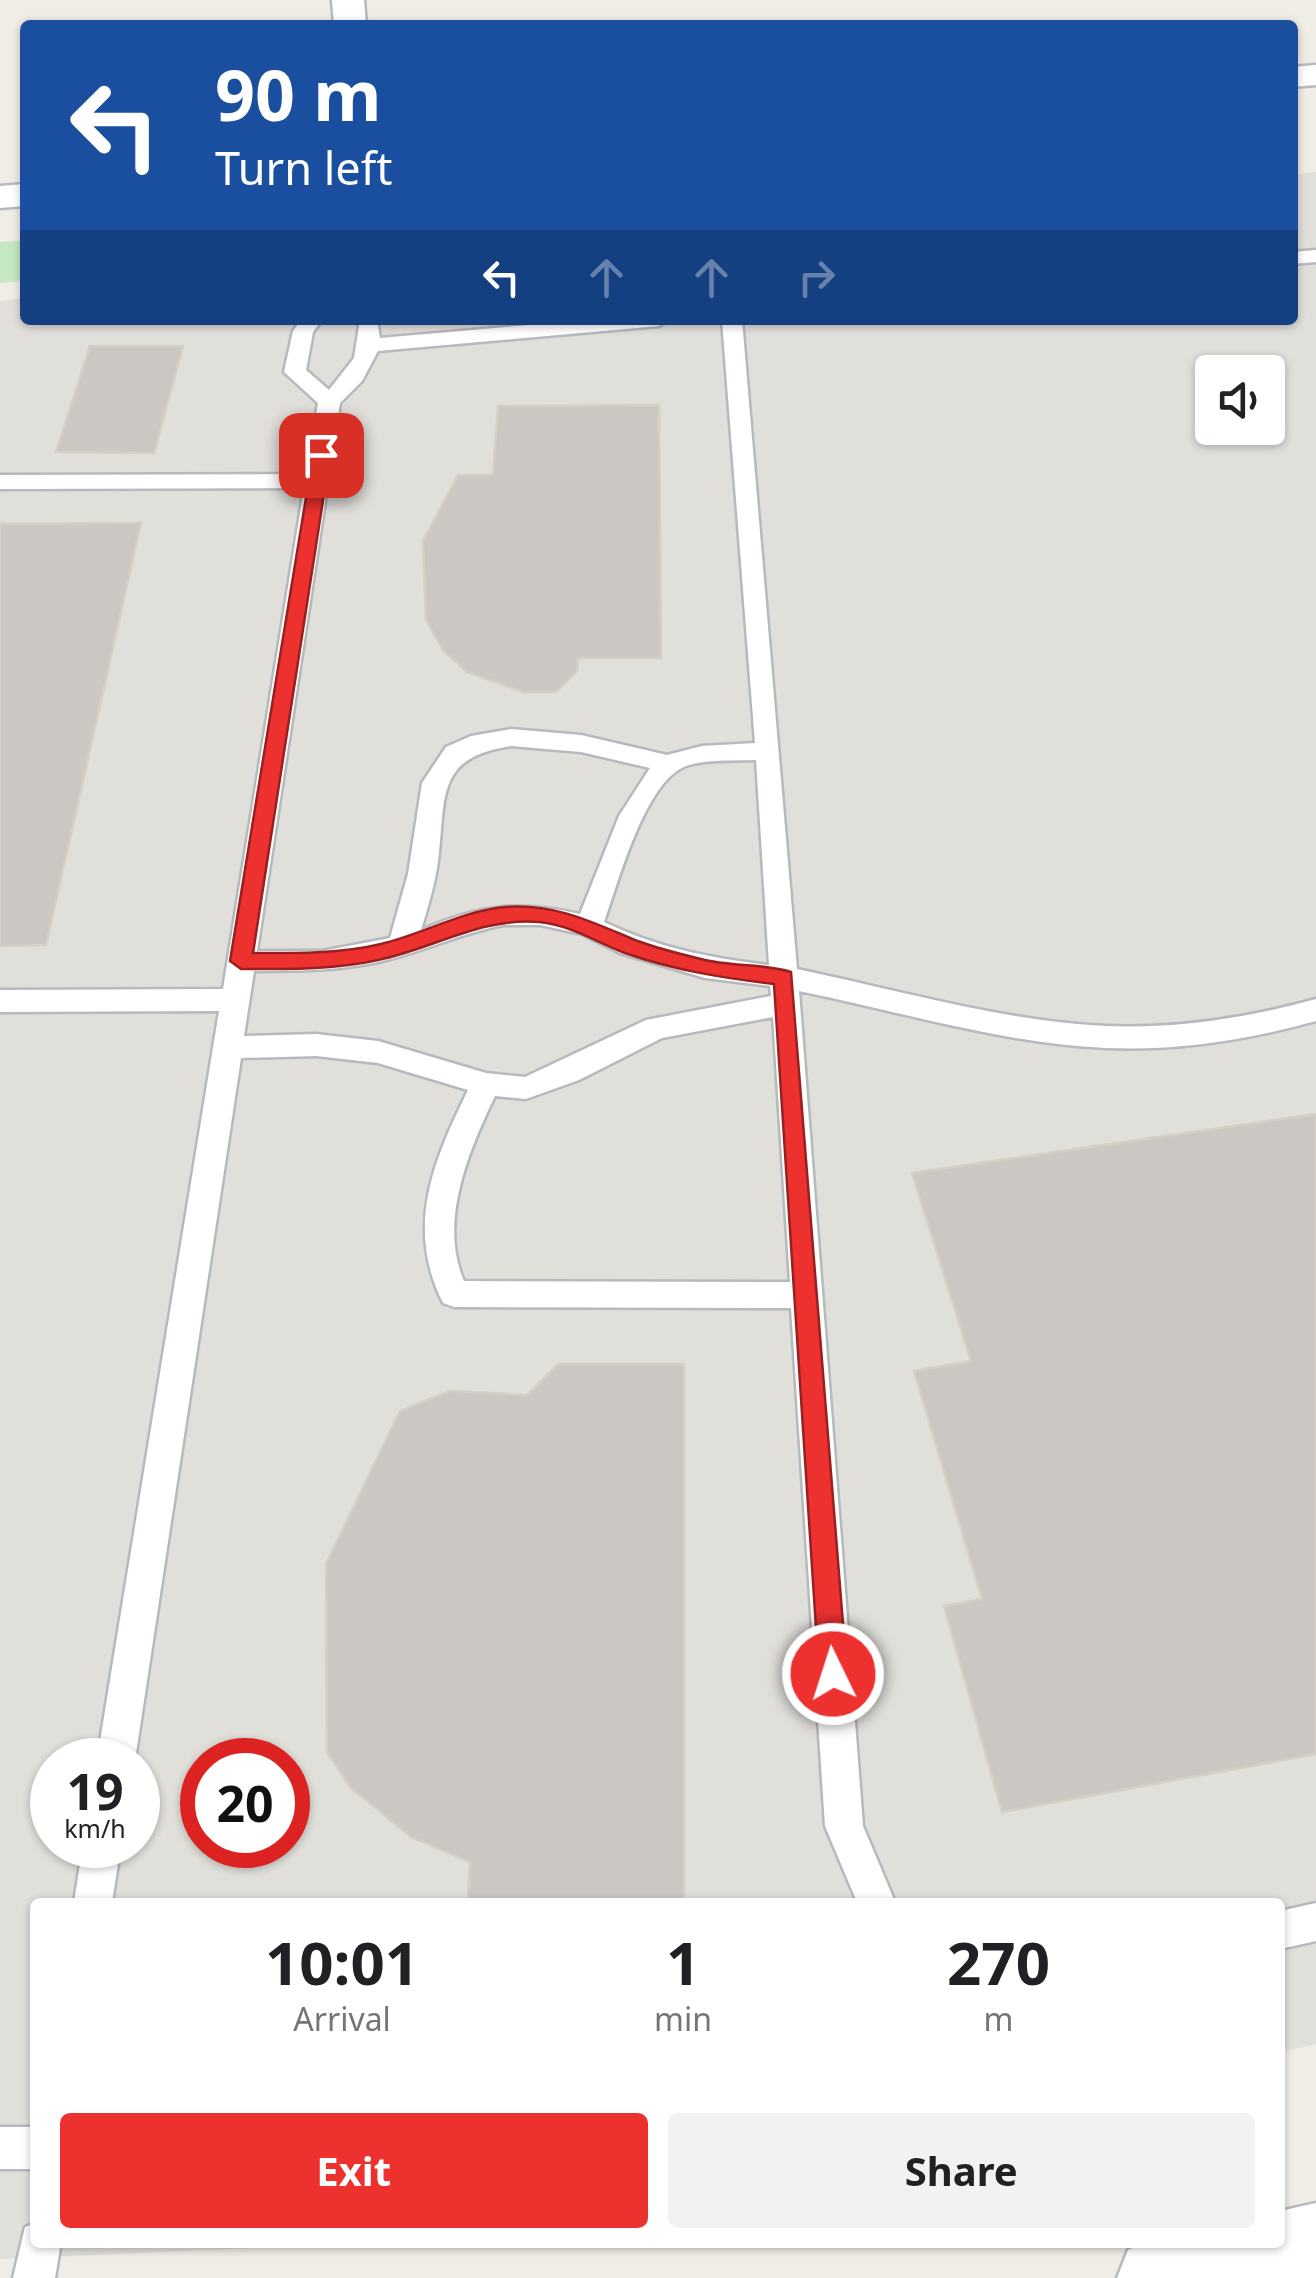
<!DOCTYPE html>
<html lang="en">
<head>
<meta charset="utf-8">
<style>
	body { margin:0; font-family:"Noto Sans",sans-serif; background:#f2f2f2; color:#202124; height:100vh; display:flex; flex-direction:column; font-size:38px; white-space:nowrap }
	* { box-sizing:border-box; margin:0 }
	p { font-size:32px; color:#757577 }
	.icon { flex:none; width:55px; height:55px; fill:none; stroke:currentColor; stroke-width:2; stroke-linecap:round; stroke-linejoin:round }
	.map { position:relative; flex:1; overflow:hidden }
	.sheet { position:absolute; left:30px; top:1898px; width:1255px; height:350px; display:flex; flex-direction:column; background:#fff; border-radius:10px; box-shadow:0 2px 8px #0004 }
	.sheet>* { flex:none }
	.hud { position:absolute; left:20px; top:20px; width:1278px; height:305px; border-radius:10px; box-shadow:0 2px 8px #0004; background:#1a4fa0; color:#fff; overflow:hidden }
	.tools { position:absolute; left:1195px; top:355px; display:grid; gap:20px }
	.tools a { display:grid; place-items:center; width:90px; height:90px; border-radius:10px; background:#fff; box-shadow:0 2px 8px #0004; font-size:50px }
	.speed { position:absolute; left:30px; top:1738px; display:flex; gap:20px; font-size:50px; font-weight:700; text-align:center }
	.speed>* { display:grid; place-content:center; width:130px; height:130px; border-radius:50%; background:#fff; box-shadow:0 2px 8px #0004; line-height:1 }
	.speed small { font-size:25px; font-weight:400 }
	.speed .limit { border:15px solid #d22; background:#fff; color:#111 }
	.pin { position:absolute; display:grid; place-items:center; width:85px; height:85px; color:#fff; margin:-42px; border-radius:20px; box-shadow:0 5px 15px #0006 }
	.me { position:absolute; width:110px; margin:-55px; rotate:356deg; stroke-linejoin:round; filter:drop-shadow(0 0 8px #0008) }
	.turn { display:flex; align-items:center; gap:35px; height:210px; padding:0 30px; font-size:45px }
	.turn .icon { width:130px; height:130px; stroke-width:2.5 }
	.turn b { display:block; font-size:70px; line-height:85px }
	.lanes { display:flex; align-items:center; height:95px; padding:0 30px; background:#0003; justify-content:center; gap:50px; direction:ltr }
	.lanes .off { opacity:.35 }
	.eta { display:flex; justify-content:space-evenly; align-items:center; height:170px; text-align:center }
	.eta b { font-size:60px; font-weight:700; line-height:70px }
	.primary-button { display:flex; gap:20px; margin-top:auto; padding:20px 30px }
	.primary-button a { flex:1; height:115px; border-radius:10px; background:#ed312f; color:#fff; font-size:40px; font-weight:700; line-height:115px; text-align:center }
	.primary-button a+a { background:#f2f2f2; color:#202124 }
	.map>svg:first-child { display:block }
	.industrial { fill:#e1dfda; fill-rule:evenodd }
	.green { fill:#c5e8c2 }
	.building { fill:#cbc8c3; stroke:#d5cfc4; stroke-width:2.5 }
	.lines { fill:none; stroke-linecap:round; stroke-linejoin:round }
	.lane-casing { stroke:#b6b9bd; stroke-width:5 }
	.secondary-casing { stroke:#b7bbc0; stroke-width:5 }
	.lane { fill:#fff; fill-rule:evenodd }
	.secondary { fill:#fff; fill-rule:evenodd }
	.route { fill:#ed312f; stroke:#9a201f; stroke-width:2.5 }
</style>
</head>
<body>
<div class="map">
<svg width="1316" height="2278" viewBox="0 0 1316 2278">
	<rect width="100%" height="100%" fill="#f0ede6"/>
	<!-- industrial -->
	<path class="industrial" d="M1316,172v1872l-36,8v-150h-1245v340l336,1 -371,16v-1958l25,-3v22h1267l1,-145zM1212,372h56v56h-56zM52,1760h86v85h-86zM202,1760h86v85h-86z"/>
	<!-- green -->
	<path class="green" d="M25,240v41l-25,2v-41z"/>
	<!-- building -->
	<path class="building" d="M90,346h93l-29,107 -98,-1z
		M659,405l2,253h-83l-1,13 -21,21h-33l-56,-20 -24,-22 -17,-30 -3,-79 35,-66h35l5,-69z
		M141,523l-95,422 -46,1v-422z
		M1316,1114v640l-314,58 -58,-206 38,-7 -68,-228 57,-10 -59,-188z
		M558,1364h126v538h-216l2,-40 -59,-25 -60,-49 -24,-36 -1,-188 74,-153 50,-20 77,4z"/>
	<g class="lines">
		<!-- lane casing -->
		<g class="lane-casing">
			<path id="lane" d="M1316,250v12l-24,2v-12z
				M301,320h21l-9,12 -7,38 23,20 25,-32 5,-32 -5,-6h23l3,18 207,-18h82l-10,6 -281,25 -16,30 -22,22 -83,548h65l68,-13 18,-64 14,-91 24,-36 25,-11 40,-7 70,6 86,20 35,-9 53,-3 -33,-423h20l55,649c101,21 205,52 308,57 72,3 142,-8 211,-27v22c-69,19 -138,30 -210,27 -101,-4 -208,-37 -307,-57l64,835 32,76h-38l-32,-76 -34,-518 -337,-1 -11,-4c-38,-76 -10,-141 25,-213l-90,-27 -62,-7 -75,2 -106,702h-38l122,-749 -219,1v-22l223,-1 81,-501 -304,1v-14l306,-1 12,-71 -34,-31 9,-41zM511,746l70,6 69,16 -31,48 -39,98c-62,-14 -101,-9 -159,16 7,-23 14,-46 17,-69 8,-62 -4,-104 73,-115zM756,760l13,205c-59,-7 -111,-17 -165,-43 14,-39 41,-141 82,-156 21,-7 48,-5 70,-6zM504,925h36l42,9 38,19 85,25 65,8 1,10 -125,24 -121,57 -39,-4 -108,-32 -62,-7 -72,2 10,-65c42,0 82,0 124,-9 43,-9 82,-29 126,-37zM773,1017l17,265 -326,-1c-26,-59 5,-131 31,-185l31,3 53,-19 83,-42z
				M83,1845h38l-9,57h-38z
				M1316,1903v38l-36,8v-38z
				M0,2127h35v42h-35z
				M35,2223v19h26l-6,36h-42l12,-51z"/>
		</g>
		<!-- secondary casing -->
		<g class="secondary-casing">
			<path id="secondary" d="M332,0h32l2,25h-32z
				M1316,65v20l-24,2v-20z
				M25,184v22l-25,2v-22z
				M1316,2203v75h-199l11,-28 19,-8h133v-31z"/>
		</g>
		<!-- lane -->
		<use href="#lane" class="lane"/>
		<!-- secondary -->
		<use href="#secondary" class="secondary"/>
	</g>
	<!-- route -->
	<path class="route" d="M321,450l9,5 -77,498c43,0 86,1 128,-9 43,-10 80,-33 124,-37 49,-4 87,15 130,33 21,8 45,14 66,19 29,8 61,4 90,13l56,702 -4,10 -10,3 -10,-3 -4,-10 -45,-690c-51,-6 -101,-14 -149,-31 -29,-11 -54,-28 -86,-31 -58,-5 -106,27 -161,38 -45,10 -91,9 -137,9l-11,-8 83,-506z"/>
</svg>
<div class="tools">
<a><svg class="icon" aria-label="sound" viewBox="0 0 24 24"><path d="M4 9h4l5-4v14l-5-4H4zM17 9q2 3 0 6"/></svg></a>
</div>
<div class="speed"><div>19<small>km/h</small></div><div class="limit">20</div></div>
<div class="pin" style="left:321px;top:455px;background:#d93025"><svg class="icon" aria-label="arrive" viewBox="0 0 24 24"><path d="M6 21V4h12l-3 4 3 4H6"/></svg></div>
<svg class="me" style="left:833px;top:1674px" viewBox="-20 -20 40 40"><circle r="17" fill="#ed312f" stroke="#fff" stroke-width="3"/><path d="M0-11L8 9 0 5-8 9z" fill="#fff"/></svg>
<div class="hud">
<div class="turn"><svg class="icon" aria-label="left" viewBox="0 0 24 24"><path d="M17 20v-9H6M10 6l-5 5 5 5"/></svg><div><b>90 m</b>Turn left</div></div>
<div class="lanes"><svg class="icon" aria-label="left" viewBox="0 0 24 24"><path d="M17 20v-9H6M10 6l-5 5 5 5"/></svg><svg class="icon off" aria-label="ahead" viewBox="0 0 24 24"><path d="M12 20V5M6 11l6-6 6 6"/></svg><svg class="icon off" aria-label="ahead" viewBox="0 0 24 24"><path d="M12 20V5M6 11l6-6 6 6"/></svg><svg class="icon off" aria-label="right" viewBox="0 0 24 24"><path d="M7 20v-9h11M14 6l5 5-5 5"/></svg></div>
</div>
<section class="sheet">
<div class="eta">
<div><b>10:01</b><p>Arrival</p></div>
<div><b>1</b><p>min</p></div>
<div><b>270</b><p>m</p></div>
</div>
<div class="primary-button"><a>Exit</a><a>Share</a></div>
</section>
</div>
</body>
</html>
